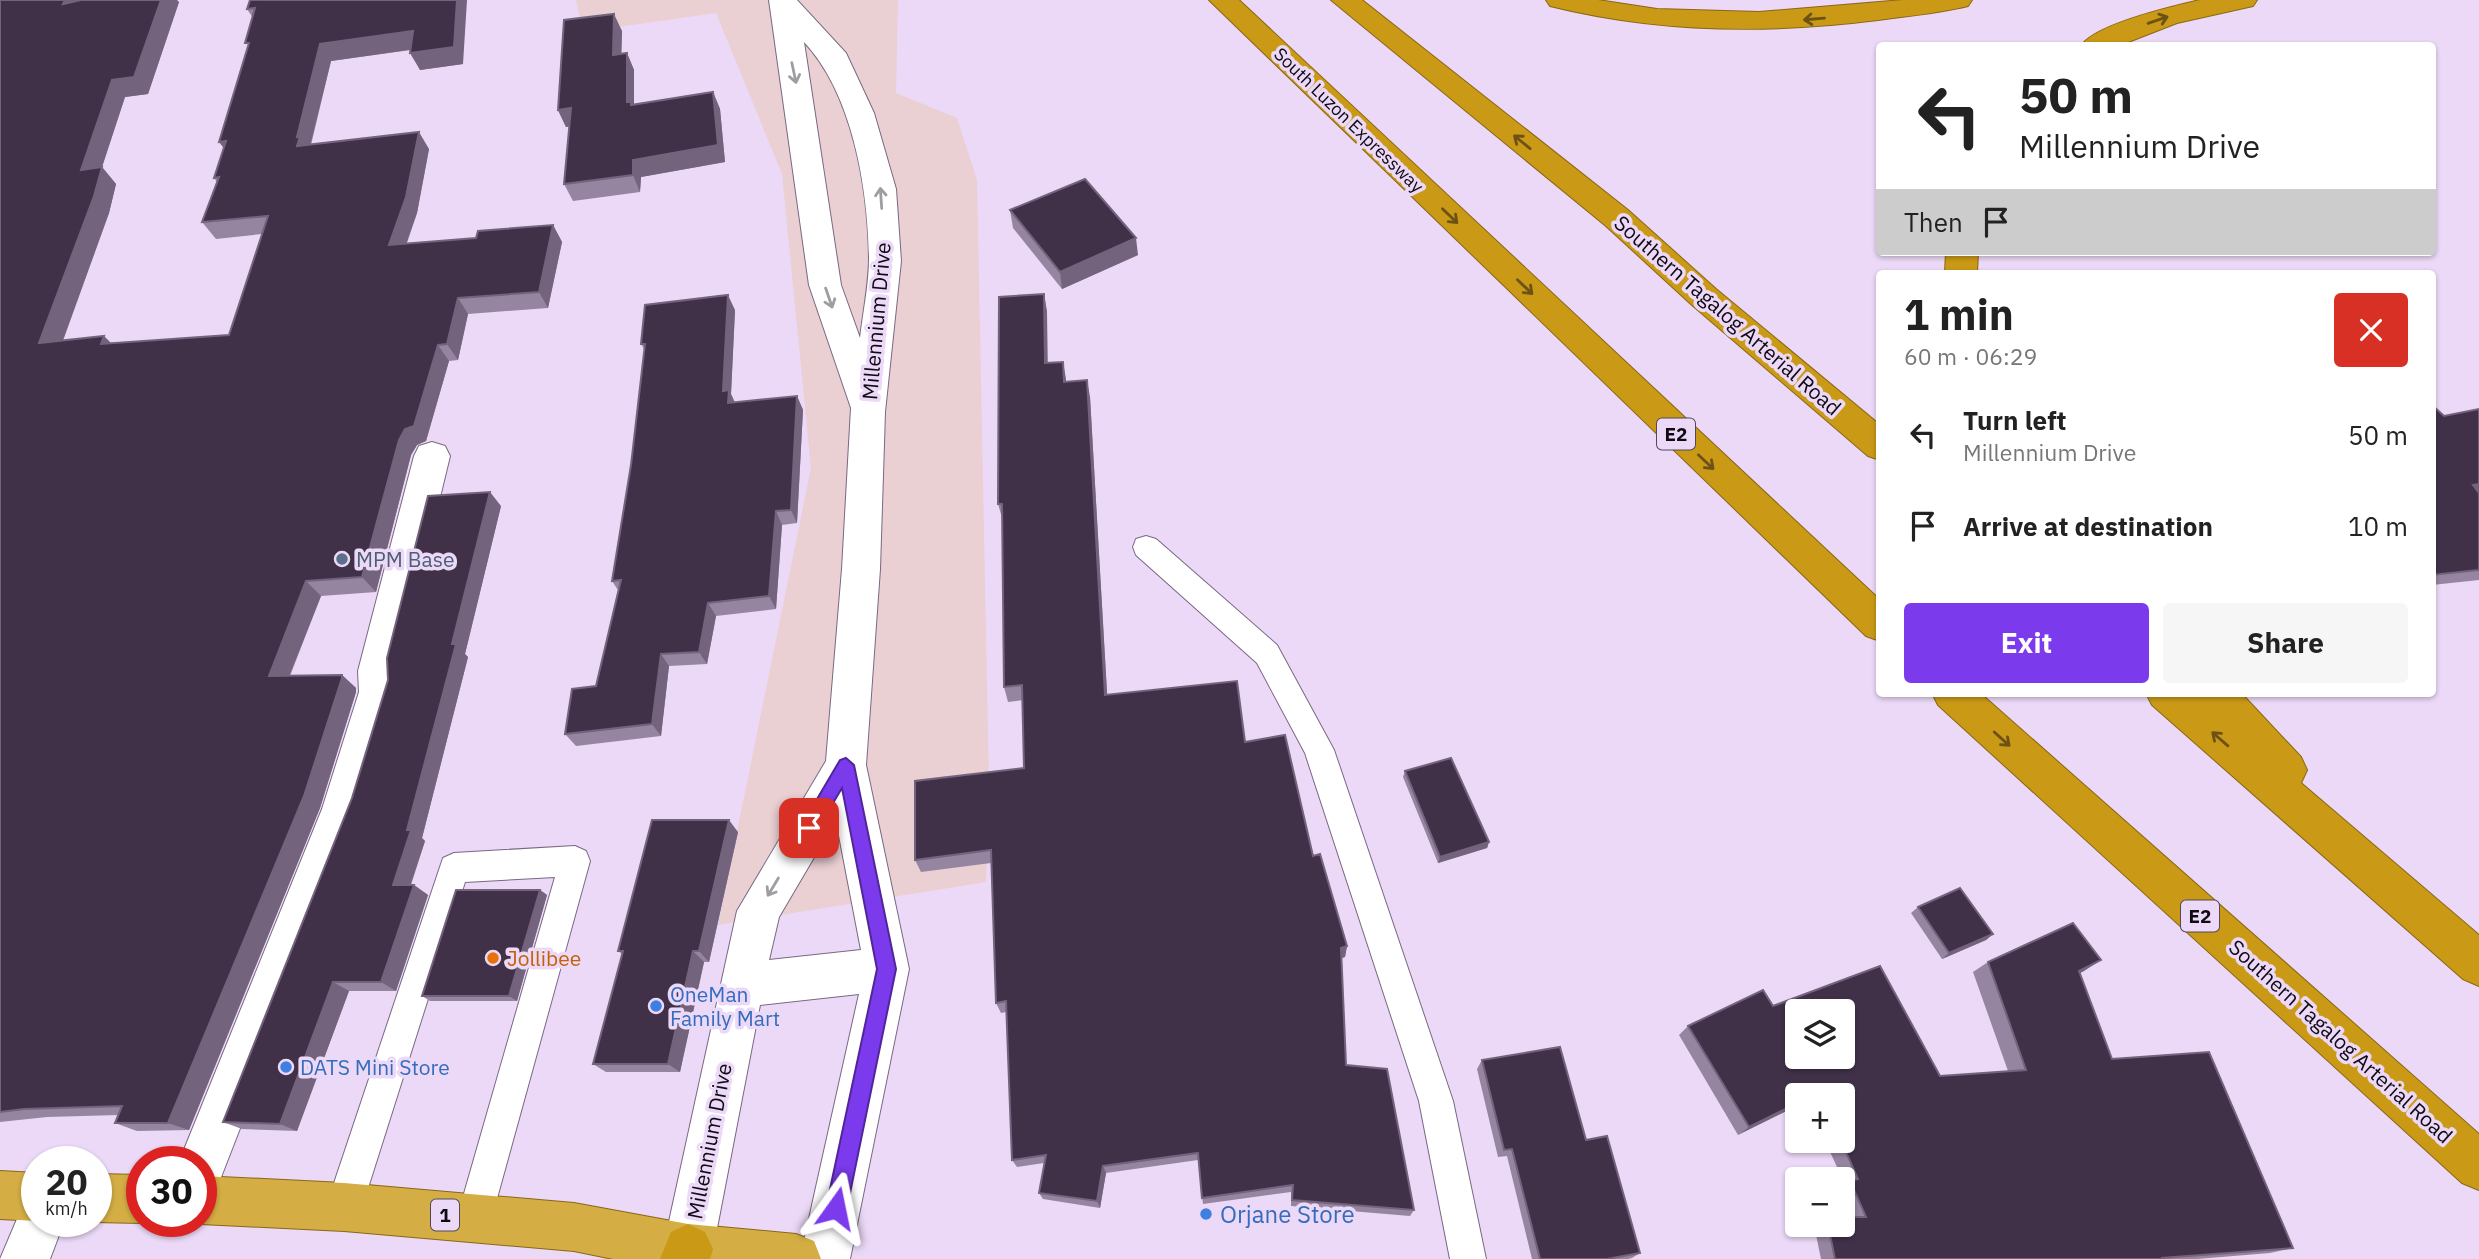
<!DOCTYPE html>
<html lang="en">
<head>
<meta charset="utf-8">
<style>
	body { margin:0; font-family:"IBM Plex Sans",sans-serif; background:#f6f6f6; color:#222; height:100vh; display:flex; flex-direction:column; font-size:26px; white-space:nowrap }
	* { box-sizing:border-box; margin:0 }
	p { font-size:23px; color:#767676 }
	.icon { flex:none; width:38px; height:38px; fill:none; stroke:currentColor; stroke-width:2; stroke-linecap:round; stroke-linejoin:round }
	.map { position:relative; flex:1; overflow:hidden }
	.details { position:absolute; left:1876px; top:270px; width:560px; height:427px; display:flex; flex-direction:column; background:#fff; border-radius:7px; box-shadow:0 2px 5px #0004 }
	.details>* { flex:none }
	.top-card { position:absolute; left:1876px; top:42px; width:560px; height:214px; border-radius:7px; box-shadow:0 2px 5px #0004; background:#fff; color:#222; overflow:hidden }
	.fabs { position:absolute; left:1785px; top:999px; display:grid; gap:14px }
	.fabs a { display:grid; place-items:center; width:70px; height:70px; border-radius:7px; background:#fff; box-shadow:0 2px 5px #0004; font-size:35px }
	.speed { position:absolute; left:21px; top:1146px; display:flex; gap:14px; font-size:35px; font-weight:700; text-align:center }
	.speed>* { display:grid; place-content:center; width:91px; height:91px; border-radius:50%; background:#fff; box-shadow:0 2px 5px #0004; line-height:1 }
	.speed small { font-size:18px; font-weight:400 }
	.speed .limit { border:10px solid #d22; background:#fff; color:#111 }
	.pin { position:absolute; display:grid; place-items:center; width:60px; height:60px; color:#fff; margin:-30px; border-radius:14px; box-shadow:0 4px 10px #0006 }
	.me { position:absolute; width:77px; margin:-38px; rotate:12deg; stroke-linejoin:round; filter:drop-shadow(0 0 5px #0008) }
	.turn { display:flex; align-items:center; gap:24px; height:147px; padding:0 28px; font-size:32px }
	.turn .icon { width:91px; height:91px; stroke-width:2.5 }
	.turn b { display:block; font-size:49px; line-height:60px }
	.then { display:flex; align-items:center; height:66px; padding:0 28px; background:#0003; gap:14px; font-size:26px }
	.round { display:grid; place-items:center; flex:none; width:74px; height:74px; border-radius:7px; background:#f6f6f6 }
	.overview { display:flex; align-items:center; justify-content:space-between; height:119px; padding:0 28px }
	h1 { font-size:42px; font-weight:800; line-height:52px }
	.button { display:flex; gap:14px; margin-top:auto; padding:14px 28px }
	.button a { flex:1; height:80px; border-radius:7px; background:#7c3aed; color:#fff; font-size:28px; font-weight:800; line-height:80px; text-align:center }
	.button a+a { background:#f6f6f6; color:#222 }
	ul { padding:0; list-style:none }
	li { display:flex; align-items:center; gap:21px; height:91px; padding:0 28px }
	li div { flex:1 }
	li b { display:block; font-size:26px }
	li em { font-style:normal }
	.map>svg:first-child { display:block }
	.industrial { fill:#eacfd3 }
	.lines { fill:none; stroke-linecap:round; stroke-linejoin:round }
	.service-casing { stroke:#796883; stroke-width:2 }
	.minor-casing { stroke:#796883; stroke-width:2 }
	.trunk-casing { stroke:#896715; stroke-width:2 }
	.motorway-casing { stroke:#896715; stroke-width:2 }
	.service { fill:#fff; fill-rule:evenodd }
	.minor { fill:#fff; fill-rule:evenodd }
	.trunk { fill:#d4ae44; fill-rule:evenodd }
	.motorway { fill:#ca9916; fill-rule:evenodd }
	.wall { fill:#9685a0 }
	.shaded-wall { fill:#73637d }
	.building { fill:#403149; stroke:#73637d; stroke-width:2; fill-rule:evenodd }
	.oneway { stroke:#6d5215 }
	.oneway2 { stroke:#9f9da1 }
	.route { fill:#7c3aed; stroke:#51269a; stroke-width:2 }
	.service-dot { fill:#5c6f8a; stroke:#ebd9f7; stroke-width:2.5 }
	.food-dot { fill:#e8710a; stroke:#ebd9f7; stroke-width:2.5 }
	.shop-dot { fill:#3f7fe0; stroke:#ebd9f7; stroke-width:2.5 }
	.labels { text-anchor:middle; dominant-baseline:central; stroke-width:7; stroke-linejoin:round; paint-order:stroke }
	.far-street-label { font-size:18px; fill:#100a14; stroke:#ebd9f7 }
	.shield { fill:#ebd9f7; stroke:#524858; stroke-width:2 }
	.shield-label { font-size:19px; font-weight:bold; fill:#100a14 }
	.street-label { font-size:21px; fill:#100a14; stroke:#ebd9f7 }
	.service-label { font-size:21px; fill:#4e5e75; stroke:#ebd9f7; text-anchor:start }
	.food-label { font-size:21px; fill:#c56008; stroke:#ebd9f7; text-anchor:start }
	.shop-label { font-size:21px; fill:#366cbe; stroke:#ebd9f7; text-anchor:start }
	.near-shop-label { font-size:24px; fill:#366cbe; stroke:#ebd9f7; text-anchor:start }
</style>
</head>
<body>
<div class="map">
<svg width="2479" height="1259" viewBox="0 0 2479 1259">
	<rect width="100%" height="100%" fill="#ebd9f7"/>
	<!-- industrial -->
	<path class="industrial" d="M576,0h322l-2,93 61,25 20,62 12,606 -3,96 -268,43 93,-457 -29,-294 -66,-161 -133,19z"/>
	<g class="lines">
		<!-- service casing -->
		<g class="service-casing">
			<path id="service" d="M1146,536l10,3 121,106 57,105 119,351 33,158h-36l-31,-158 -114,-348 -48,-90 -121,-108 -3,-8 3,-8z
				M575,846l11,5 4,10 -102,370 -13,5 -13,-5 -5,-13 98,-341 -90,5 -103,325 -6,12 -12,6 -12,-6 -6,-12 117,-349 11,-5z"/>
		</g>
		<!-- minor casing -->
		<g class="minor-casing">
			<path id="minor" d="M769,0h28l49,53 28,60 22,76 5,72 -16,151 -5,157 -14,196 43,204 -59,290h-50l59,-265 -99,11 -47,244 -4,10h-42l-4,-10 74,-338 89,-150 16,-192 9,-161 -42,-123zM804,42c49,52 64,147 65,216 0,26 -6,54 -9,80l-19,-53zM836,820l25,130 -92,10 10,-43z
				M432,442l13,4 5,10 -52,215 1,21 -35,117 -146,376 -17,7v-30h-22l143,-353 37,-117 -1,-21 56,-215 5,-10z
				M37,1199v23h27l-14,37h-50l23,-54z"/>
		</g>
		<!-- trunk casing -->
		<g class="trunk-casing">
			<path id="trunk" d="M0,1171l37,2v48l-37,-2z
				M96,1174l46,1v47h4l-4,1 -48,-1z
				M201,1176l143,7 230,20 114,21 108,10 18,7 7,18h-208l-39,-8 -230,-20 -143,-7 -7,-2h7z"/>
		</g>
		<!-- motorway casing -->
		<g class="motorway-casing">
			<path id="motorway" d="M1209,0h30l641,600v41l-14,-5z
				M1331,0h31l266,210 88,79 164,136v35l-12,-4 -176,-151 -86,-79z
				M1546,0h52l59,9 102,3 144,-12h69l-4,6c-29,7 -60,10 -90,14 -110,14 -220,13 -328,-14z
				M2200,0h57l-4,6 -76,17 -59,23h-37c14,-22 93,-40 119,-46z
				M1946,252h32l-1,21h-32z
				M1932,693h48l499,441v56l-17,-7 -524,-478z
				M2146,693h48l3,3 -1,-3h45l60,64 6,13 -6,13 178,152v51l-16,-7 -311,-274z
				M688,1224l17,8 8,17 -3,10h-50l11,-27z"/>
		</g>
		<!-- service -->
		<use href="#service" class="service"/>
		<!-- minor -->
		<use href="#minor" class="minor"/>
		<!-- trunk -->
		<use href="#trunk" class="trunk"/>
		<!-- motorway -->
		<use href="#motorway" class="motorway"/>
	</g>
	<!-- wall -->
	<path class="wall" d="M0,0l179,2 -31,92 -23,3 -23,70 14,17 -7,29 -46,128 47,2 119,-8 33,-101 -46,5 -14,-17 15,-40 -3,-4 10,-30 -5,-6 29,-95 5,-29 -6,-9 3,-9 213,64 -43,6 -9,-20 -80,11 -20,84 118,4 -12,64 -10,30 69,-5 77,-13 9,17 -14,66 -80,6 -10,46 -9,1 -23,80 -9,4 -6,10 -35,137 -55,4 -31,80 52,-1 14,13v4l-36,116 -131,322 -52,1 -22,-8 4,-8 -72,2 -47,5z
		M622,31l-1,23 6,-1 7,17v35l79,-13 7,17 5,53 -84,15 -1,15 -67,9 -9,-17 5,-58 -3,1 -8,-17z
		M1010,210l128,45 -76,34 -49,-61z
		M1044,294l3,18v51l19,19 24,15 17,297 138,48 68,114 34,90 -2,11 -4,1 5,107 68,145 -4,6 -119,-10v-14l-88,12 -5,-44 -92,13 -6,35 -57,-9 -4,-6 5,-30 -27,4 -5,-7 -6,-148 -5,1 -5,-10 -5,-140 -70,9 -6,-12 109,-92 -1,-68 -15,2 -4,-15 -1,-166 -5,-17z
		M735,310l-4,84 4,9 62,-7 6,14 -6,113 -15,2 -6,84 -60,7 -9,48 -38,2 -8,70 -85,10 -11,-12 31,-48 22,-96 -6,-9 19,-116 14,-115 -4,-6z
		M2432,405l12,11 35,-7v171l-47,5z
		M501,506l-36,148 3,3 -46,181 3,3 -14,44h3l14,10 -32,96h-47l-52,140 -55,-2 -19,-7 129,-324z
		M1405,771l84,71 -2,6 -49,15 -35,-86z
		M738,832l-29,130h-5l-24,110h-74l-13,-8 29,-110 -4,-3z
		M540,890l7,5 -30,106h-87l-8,-5z
		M1918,907l75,27 -7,6 -44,19 -31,-46z
		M1988,962l96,9 -5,2 33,86 181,189 -23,5 -73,6h-376l-7,-34h29l7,-8 -7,-16v-16l1,-1 -1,-4 -18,-39h18v-45h-46l-59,39 -59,-100 9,-9 85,-20 167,70 68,-5 -35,-99z
		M1482,1060l158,193 -8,5 -4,1h-96l-25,-103 -9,1 -21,-88z"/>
	<!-- shaded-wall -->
	<path class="shaded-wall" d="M65,0h21l-23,4z
		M161,0h16l2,2 -31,92 -23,3 -23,70 14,17 -7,29 -53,146 -17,-16 42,-173 31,-90z
		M457,0h10l-4,64 -43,6 -10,-17z
		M614,14l8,17 -1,41 -8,-17z
		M413,31l9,17 -91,13 -22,89 -12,-4v-9l23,-93z
		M627,53l7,17v38l-7,-6z
		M713,92l7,17 5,53 -84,15 -1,15 -7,-17v-15z
		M571,108l8,17 -13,2 -8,-17z
		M419,132l10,17 -12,64 -17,48 -11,-16z
		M226,141l6,17 -13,-16z
		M553,225l9,17 -14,66 -9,-16z
		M1136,238l2,17 -76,34 -2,-17z
		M1044,294l3,18 1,68 -3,-17z
		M728,295l7,15 -4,84 5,11 -1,13 -12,-27z
		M458,298l10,16 -10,46 -11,-16z
		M104,336l16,16 -19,-8z
		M438,345l11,16 -23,80 -9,4 -6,10 -35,137 -14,-15 37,-137z
		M1063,362l3,17v20l-2,-17z
		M1087,380l3,17 18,312 -3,-14z
		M797,396l6,14 -6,113 -6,-13z
		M2479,484v10l-6,-9z
		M490,492l11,14 -36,148 3,3 -46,181 3,3 -18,54 -14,-10z
		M776,511l6,14 -6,84 -7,-13z
		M306,581l15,15 -37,93 -15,-13z
		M708,603l8,13 -9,48 -8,-12z
		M661,654l8,12 -8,70 -9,-12z
		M342,675l14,13v4l-36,116 -131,322 -21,-7z
		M729,820l9,12 -29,130 -10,-11z
		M1489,842l-2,6 -49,15 2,-6z
		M414,885l14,10 -32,96 -15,-9z
		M540,890l7,5 -30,106 -8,-5z
		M1993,934l-7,6 -44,19 7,-6z
		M1347,946l-2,11 -6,2 2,-11z
		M693,951l11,11 -24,110 -12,-8z
		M2101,960l-17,11 -22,11 17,-11z
		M333,982l16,9 -52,140 -17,-7z
		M1797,1103v3l-59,29 11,-8z
		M1103,1166l3,7 -6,35 -3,-7z"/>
	<!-- building -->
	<path class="building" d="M0,0h65l-2,4 18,-4h80l-27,77 -22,3 -31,90 21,-3 -8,29 -55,147 65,-7 -3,8 128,-9 39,-119 -66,6 17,-45 -5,1 12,-37 -7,1 30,-99h-4l10,-35 -8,1 3,-9h207l-3,47 -44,6 3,-22 -93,13 -23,93 3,-1 -3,10 122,-14 -13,65 -17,48 87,-7 2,-7 75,-6 -14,67 -81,6 -11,46 -9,1 -24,81 -9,3 -6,11 -37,137 -56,4 -37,95 73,-1v3l-38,118 -136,327h-53l7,-17 -98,3 -24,3z
		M614,14l-1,41 14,-2v49h4v3l82,-13 5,53 -85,15v15l-69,9 7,-76 -13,2 6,-90z
		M1085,179l51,59 -76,34 -50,-62z
		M1044,294l1,69 18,-1 1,20 23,-2 18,315 132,-14 8,61 40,-7 28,121 7,-2 27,92 -6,2 5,117 41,4 27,141 -122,-10 1,-15 -91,13 -4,-45 -95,13 -6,35 -58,-8 7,-38 -34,5 -6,-159 -10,2 -5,-153 -76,10v-79l109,-13 -2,-83 -18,2 -2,-183h-4l1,-207z
		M728,295l-5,96 6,-1 -1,13 69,-7 -6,114 -15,1 -7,85 -61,7 -9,49 -38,2 -9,70 -87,10 7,-45 24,-3 25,-106 -9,1 19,-116 14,-121h-4l4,-39z
		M2432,405l12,11 35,-7v75l-6,1 6,8v77l-47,5z
		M490,492l-38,152h4l-49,186h4l-18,55h21l-33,97h-48l-53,142 -57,-2 129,-324 36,-118 -1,-22 41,-162z
		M1451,758l38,84 -49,15 -35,-86z
		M652,820h77l-30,131h-6l-25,113h-75l30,-113h-5z
		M1960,888l33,46 -44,19 -31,-46z
		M456,890h84l-31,106h-87z
		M2073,923l28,37 -22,11 33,88 97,-7 84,196 -131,10v1h-327l-7,-34h15v-8h23l-16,-36 8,-2 -17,-38h2v-45h-22l-2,-4 -6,4h-16v7l-48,24 -61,-101 75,-36 10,16 107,-40 60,110 86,-6 -38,-108zM1797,1012h46v45h-46z
		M1560,1047l26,93 21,-4 33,117 -33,6h-67l-28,-110 -8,1 -22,-90z"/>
	<!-- one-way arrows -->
	<defs><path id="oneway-shaft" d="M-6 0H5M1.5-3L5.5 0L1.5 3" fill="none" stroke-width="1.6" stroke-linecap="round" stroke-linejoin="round" transform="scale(1.75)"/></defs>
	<g class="oneway">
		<use href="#oneway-shaft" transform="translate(1814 19) rotate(175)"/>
		<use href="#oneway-shaft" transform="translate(2158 20) rotate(-19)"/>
		<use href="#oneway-shaft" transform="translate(1522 142) rotate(-141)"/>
		<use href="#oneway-shaft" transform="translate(1450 216) rotate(44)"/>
		<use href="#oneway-shaft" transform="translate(1525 287) rotate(44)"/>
		<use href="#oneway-shaft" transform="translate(1706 462) rotate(43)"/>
		<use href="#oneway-shaft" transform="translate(2002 739) rotate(42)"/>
		<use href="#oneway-shaft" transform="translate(2220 739) rotate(-139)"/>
	</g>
	<g class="oneway2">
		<use href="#oneway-shaft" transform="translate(794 73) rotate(78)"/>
		<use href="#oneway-shaft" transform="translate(881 198) rotate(-94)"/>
		<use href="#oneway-shaft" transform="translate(829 298) rotate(71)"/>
		<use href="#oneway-shaft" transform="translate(773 887) rotate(121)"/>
	</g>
	<!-- route -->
	<path class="route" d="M846,758l8,7 42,204 -49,239 -3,7 -8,3 -7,-3 -3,-7 51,-239 -35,-181 -27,45 -6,3 -9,-8 40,-68z"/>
	<!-- markers -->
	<circle class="service-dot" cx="342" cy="559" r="7"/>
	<circle class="food-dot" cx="493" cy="958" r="7"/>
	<g class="shop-dot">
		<circle cx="656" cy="1006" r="7"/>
		<circle cx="286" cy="1067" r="7"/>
		<circle cx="1206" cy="1214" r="7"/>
	</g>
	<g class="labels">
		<!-- far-street labels -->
		<g class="far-street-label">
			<text transform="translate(1349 120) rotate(44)">South Luzon Expressway</text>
		</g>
		<!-- shield labels -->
		<g class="shield">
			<rect x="1657" y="418.5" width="38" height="31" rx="5"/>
			<rect x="2181" y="900.5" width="38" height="31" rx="5"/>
			<rect x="431" y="1199.5" width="28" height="31" rx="5"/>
		</g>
		<g class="shield-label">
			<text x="1676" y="434">E2</text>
			<text x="2200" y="916">E2</text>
			<text x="445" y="1215">1</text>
		</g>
		<!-- street labels -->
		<g class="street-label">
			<text transform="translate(1728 315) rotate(41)">Southern Tagalog Arterial Road</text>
			<text transform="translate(876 321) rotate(-85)">Millennium Drive</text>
			<text transform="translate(2341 1041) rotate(42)">Southern Tagalog Arterial Road</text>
			<text transform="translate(709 1141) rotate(-79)">Millennium Drive</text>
		</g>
		<!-- service labels -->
		<g class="service-label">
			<text x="356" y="559">MPM Base</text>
		</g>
		<!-- food labels -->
		<g class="food-label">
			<text x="507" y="958">Jollibee</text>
		</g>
		<!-- shop labels -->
		<g class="shop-label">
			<text x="670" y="994">OneMan<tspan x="670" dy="24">Family Mart</tspan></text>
			<text x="300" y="1067">DATS Mini Store</text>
		</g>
		<!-- near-shop labels -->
		<g class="near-shop-label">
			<text x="1220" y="1214">Orjane Store</text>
		</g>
	</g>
</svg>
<div class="fabs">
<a><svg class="icon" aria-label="layers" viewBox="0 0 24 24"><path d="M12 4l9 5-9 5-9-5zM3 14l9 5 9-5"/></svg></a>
<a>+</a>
<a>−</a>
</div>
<div class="speed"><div>20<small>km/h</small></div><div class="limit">30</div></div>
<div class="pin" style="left:809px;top:828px;background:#d93025"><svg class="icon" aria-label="arrive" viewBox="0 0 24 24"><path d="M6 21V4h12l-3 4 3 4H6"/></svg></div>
<svg class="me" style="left:836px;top:1208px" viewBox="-20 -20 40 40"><path d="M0-17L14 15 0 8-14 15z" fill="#7c3aed" stroke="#fff" stroke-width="4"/></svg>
<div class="top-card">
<div class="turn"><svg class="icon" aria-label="left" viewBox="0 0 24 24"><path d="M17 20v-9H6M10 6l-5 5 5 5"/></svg><div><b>50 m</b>Millennium Drive</div></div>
<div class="then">Then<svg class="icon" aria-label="arrive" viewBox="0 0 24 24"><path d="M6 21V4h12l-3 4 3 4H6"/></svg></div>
</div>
<section class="details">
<div class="overview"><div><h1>1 min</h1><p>60 m · 06:29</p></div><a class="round" style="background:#d93025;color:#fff"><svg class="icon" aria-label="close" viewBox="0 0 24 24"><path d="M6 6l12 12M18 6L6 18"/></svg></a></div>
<ul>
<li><svg class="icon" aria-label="left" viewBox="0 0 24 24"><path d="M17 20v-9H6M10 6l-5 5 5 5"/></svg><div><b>Turn left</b><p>Millennium Drive</p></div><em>50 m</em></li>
<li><svg class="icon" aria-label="arrive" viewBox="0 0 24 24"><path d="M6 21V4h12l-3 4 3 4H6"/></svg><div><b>Arrive at destination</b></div><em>10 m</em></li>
</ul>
<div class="button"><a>Exit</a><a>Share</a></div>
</section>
</div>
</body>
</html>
